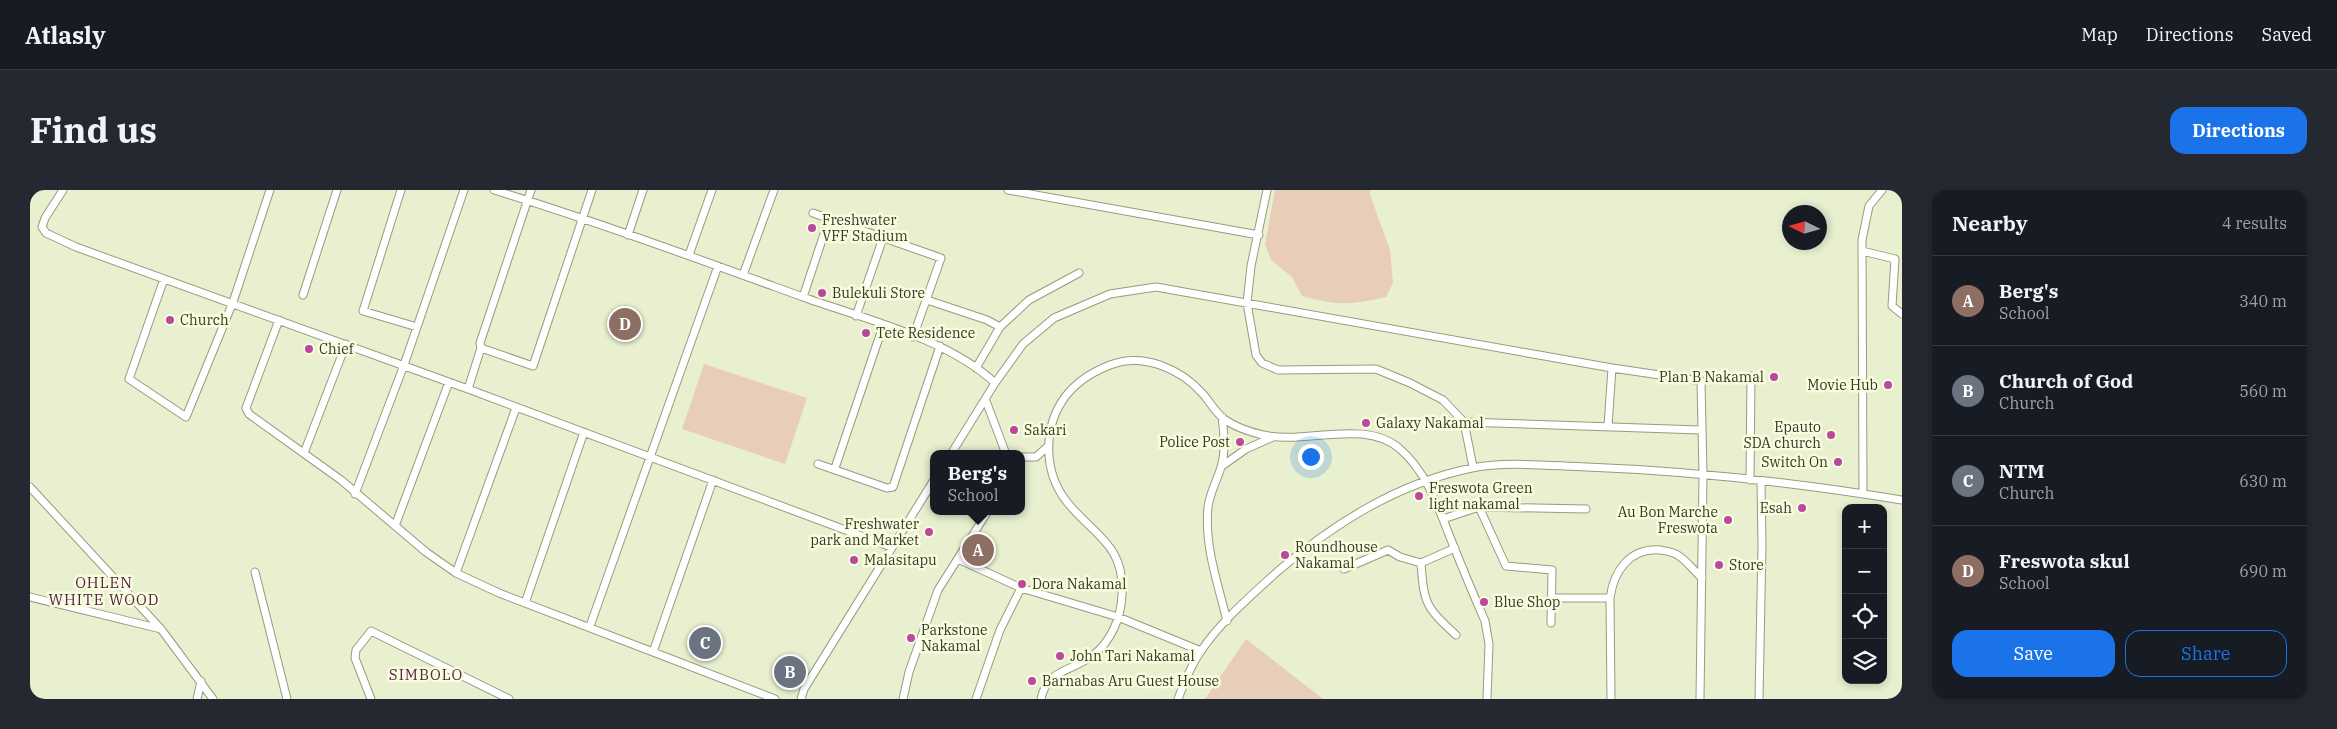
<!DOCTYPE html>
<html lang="en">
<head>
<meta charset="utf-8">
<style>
	:root { --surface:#171b24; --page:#242831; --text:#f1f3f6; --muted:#9ea1a6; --line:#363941; --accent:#1a73e8 }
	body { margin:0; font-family:"IBM Plex Serif",serif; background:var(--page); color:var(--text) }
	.controls { position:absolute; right:15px; bottom:15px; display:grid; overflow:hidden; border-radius:10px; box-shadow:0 2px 8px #0003 }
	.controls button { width:45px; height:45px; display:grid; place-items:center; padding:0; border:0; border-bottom:1px solid var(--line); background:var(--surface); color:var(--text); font:25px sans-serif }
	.compass { position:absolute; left:1752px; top:15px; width:45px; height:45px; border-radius:50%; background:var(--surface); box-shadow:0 2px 8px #0003; rotate:275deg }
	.you { position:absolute; left:1280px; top:266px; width:18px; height:18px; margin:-12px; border:4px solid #fff; border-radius:50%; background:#1a73e8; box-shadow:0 0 0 8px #1a73e833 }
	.badge { display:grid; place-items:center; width:32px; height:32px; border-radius:50%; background:var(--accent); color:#fff; font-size:16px; font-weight:700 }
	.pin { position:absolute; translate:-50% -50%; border:2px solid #fff; box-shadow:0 1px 5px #0006 }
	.popup { position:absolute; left:900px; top:260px; width:95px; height:65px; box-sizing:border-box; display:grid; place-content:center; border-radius:10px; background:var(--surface); filter:drop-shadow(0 1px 4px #0005); font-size:16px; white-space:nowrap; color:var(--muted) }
	.popup b { font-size:19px; color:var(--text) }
	.popup::after { content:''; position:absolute; left:50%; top:100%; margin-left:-10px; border:10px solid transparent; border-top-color:var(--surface) }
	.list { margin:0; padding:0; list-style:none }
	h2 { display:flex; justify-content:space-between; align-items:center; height:65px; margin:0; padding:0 20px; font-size:21px }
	h2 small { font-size:16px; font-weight:400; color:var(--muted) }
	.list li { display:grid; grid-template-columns:32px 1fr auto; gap:15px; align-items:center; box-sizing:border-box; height:90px; padding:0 20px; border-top:1px solid var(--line) }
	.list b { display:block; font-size:19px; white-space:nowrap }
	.list p { margin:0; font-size:16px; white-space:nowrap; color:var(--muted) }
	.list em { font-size:16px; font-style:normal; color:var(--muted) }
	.actions { display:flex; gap:10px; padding:15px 20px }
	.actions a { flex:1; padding:11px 0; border:1px solid var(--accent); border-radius:15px; text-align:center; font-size:18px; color:var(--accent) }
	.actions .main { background:var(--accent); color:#fff }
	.icon { flex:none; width:28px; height:28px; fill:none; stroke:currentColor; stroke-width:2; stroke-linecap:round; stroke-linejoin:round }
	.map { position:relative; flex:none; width:1872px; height:509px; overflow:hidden; border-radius:15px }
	header { display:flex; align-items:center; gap:30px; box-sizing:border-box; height:70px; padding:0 25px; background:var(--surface); border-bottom:1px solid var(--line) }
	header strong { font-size:24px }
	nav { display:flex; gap:28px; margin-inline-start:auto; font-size:18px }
	.intro { display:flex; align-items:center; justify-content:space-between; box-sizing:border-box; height:120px; padding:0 30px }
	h1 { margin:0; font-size:35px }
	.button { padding:12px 22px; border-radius:15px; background:var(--accent); color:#fff; font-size:18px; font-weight:700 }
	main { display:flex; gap:30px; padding:0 30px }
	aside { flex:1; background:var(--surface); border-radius:15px; box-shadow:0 2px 8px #0003 }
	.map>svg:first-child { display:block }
	.green { fill:#e8ceb9 }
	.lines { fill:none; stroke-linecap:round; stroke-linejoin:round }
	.street-casing { stroke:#969c7e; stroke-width:9 }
	.street { stroke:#fff; stroke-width:7 }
	.poi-dot { fill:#bc479e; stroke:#f7fddd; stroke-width:2 }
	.labels { text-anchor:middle; stroke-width:5; stroke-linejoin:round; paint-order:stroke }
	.poi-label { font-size:14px; fill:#35382b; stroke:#f7fddd; text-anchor:start }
	.neighbourhood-label { font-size:15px; letter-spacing:1px; fill:#59204a; stroke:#f7fddd }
</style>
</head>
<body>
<header>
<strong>Atlasly</strong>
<nav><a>Map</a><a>Directions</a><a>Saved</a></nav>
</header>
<div class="intro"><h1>Find us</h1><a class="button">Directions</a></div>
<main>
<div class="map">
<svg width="1872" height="509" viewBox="0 0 1872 509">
	<rect width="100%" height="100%" fill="#e9f0d0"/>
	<!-- green -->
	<path class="green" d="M1245,0H1341L1340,5L1360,60L1363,93L1356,107C1321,115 1308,116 1272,106L1262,87L1241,70L1235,54Z
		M674,174L777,208L755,274L652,239Z
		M1216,449L1293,509H1175Z"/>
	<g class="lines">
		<!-- street casing -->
		<g class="street-casing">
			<path id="street" d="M33,0L15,28L12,37L16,43L46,57L438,199L861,357
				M371,0L333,121L387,137
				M464,0C568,32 671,70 773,107C834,129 917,148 965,193
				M978,0L1229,45
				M1237,0L1221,76L1217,113L1226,165L1232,173L1248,180L1346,179L1380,193L1413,210L1434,232L1443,277
				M783,23L911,68L883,147
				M598,45L613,0
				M1832,61L1865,69L1862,116L1872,124
				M659,65L682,0
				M713,85L744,0
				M134,89L99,189L156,227L203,112L240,0
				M273,105L307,0
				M773,107L799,29
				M897,110L957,130L970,137L946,178
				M826,126L853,48
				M249,130L216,218L219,224L311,290L396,362L426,383L469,403L623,462L683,290
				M970,137L999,110L1049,83
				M451,158L503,176L562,0
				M438,199L451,158L450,153L501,0
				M956,211L976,264
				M1192,227C1194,242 1196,262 1191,277C1187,291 1180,302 1178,317C1174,355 1188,394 1197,431
				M1434,232L1670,240
				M1578,236L1582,178
				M274,263L316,154
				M921,264L965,193L993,154L1024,128L1080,104L1126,97L1582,178L1671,191L1673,284L1670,509
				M992,267H1006L1017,257
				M788,274L857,298L863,297L910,156
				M1192,276L1216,259L1243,247
				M805,278L853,136
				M1720,290L1721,186
				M0,297L131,439L183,509
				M1833,303L1832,50L1839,16L1852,0
				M325,304L374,175L434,0
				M1449,317L1476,376L1522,380L1521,433
				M1413,329L1449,317L1556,319
				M365,336L419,192
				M928,369L991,398L970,440L946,509
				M1391,373C1394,415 1396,417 1426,445
				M1314,379L1358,360L1370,367L1391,373L1425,358
				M225,382L257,509
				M426,383L486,218
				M991,398L1088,427L1171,461
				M0,407L131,439
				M1522,408H1580
				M495,413L554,242
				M560,436L688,76
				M623,462L745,509
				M167,509L171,491
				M341,509L325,468L326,460L341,441L479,509
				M771,509L774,499L904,290
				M873,509L879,482L908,400L958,321
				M1011,509C1017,479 1041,482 1062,466C1081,452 1091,428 1092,405C1095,354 1063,345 1037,312C1013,282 1013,237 1035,207C1047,191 1062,182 1080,175C1113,162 1151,179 1173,204C1180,212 1185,222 1194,229C1205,237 1220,242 1233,245C1274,255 1335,228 1370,259C1399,284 1410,323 1424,357C1434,382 1444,406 1455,431L1459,454L1457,509
				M1148,509C1154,493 1161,475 1171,461C1191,431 1222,405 1248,381C1305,333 1368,293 1442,278C1476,271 1522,276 1557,277C1662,281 1768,293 1872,310
				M1581,509L1580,408C1584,380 1600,358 1630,360C1636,361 1645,362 1649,366C1657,371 1664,381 1672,388
				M1729,509L1732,355L1731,292"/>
		</g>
		<!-- street -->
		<use href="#street" class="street"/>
	</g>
	<!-- markers -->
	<g class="poi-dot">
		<circle cx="782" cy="38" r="5"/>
		<circle cx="792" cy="103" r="5"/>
		<circle cx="140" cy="130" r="5"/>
		<circle cx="836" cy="143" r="5"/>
		<circle cx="279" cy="159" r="5"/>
		<circle cx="1744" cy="187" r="5"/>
		<circle cx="1858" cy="195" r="5"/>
		<circle cx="1336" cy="233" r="5"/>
		<circle cx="984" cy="240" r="5"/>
		<circle cx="1801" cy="245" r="5"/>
		<circle cx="1210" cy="252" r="5"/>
		<circle cx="1808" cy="272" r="5"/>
		<circle cx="1389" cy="306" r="5"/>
		<circle cx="1772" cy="318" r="5"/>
		<circle cx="1698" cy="330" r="5"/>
		<circle cx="899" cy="342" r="5"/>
		<circle cx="1255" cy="365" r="5"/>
		<circle cx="824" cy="370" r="5"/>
		<circle cx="1689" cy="375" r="5"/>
		<circle cx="992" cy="394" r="5"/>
		<circle cx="1454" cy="412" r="5"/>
		<circle cx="881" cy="448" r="5"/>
		<circle cx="1030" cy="466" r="5"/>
		<circle cx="1002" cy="491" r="5"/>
	</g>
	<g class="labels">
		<!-- poi labels -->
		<g class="poi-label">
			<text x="792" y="35">Freshwater<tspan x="792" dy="16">VFF Stadium</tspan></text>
			<text x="802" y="108">Bulekuli Store</text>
			<text x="150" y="135">Church</text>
			<text x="846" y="148">Tete Residence</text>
			<text x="289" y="164">Chief</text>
			<text x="1734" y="192" text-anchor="end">Plan B Nakamal</text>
			<text x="1848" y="200" text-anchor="end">Movie Hub</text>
			<text x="1346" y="238">Galaxy Nakamal</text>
			<text x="1791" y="242" text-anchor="end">Epauto<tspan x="1791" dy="16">SDA church</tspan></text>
			<text x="994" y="245">Sakari</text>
			<text x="1200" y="257" text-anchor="end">Police Post</text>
			<text x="1798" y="277" text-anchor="end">Switch On</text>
			<text x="1399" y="303">Freswota Green<tspan x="1399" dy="16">light nakamal</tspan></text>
			<text x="1762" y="323" text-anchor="end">Esah</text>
			<text x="1688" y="327" text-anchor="end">Au Bon Marche<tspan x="1688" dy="16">Freswota</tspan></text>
			<text x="889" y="339" text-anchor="end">Freshwater<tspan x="889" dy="16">park and Market</tspan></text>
			<text x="1265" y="362">Roundhouse<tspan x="1265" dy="16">Nakamal</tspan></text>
			<text x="834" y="375">Malasitapu</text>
			<text x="1699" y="380">Store</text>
			<text x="1002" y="399">Dora Nakamal</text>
			<text x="1464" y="417">Blue Shop</text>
			<text x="891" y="445">Parkstone<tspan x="891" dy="16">Nakamal</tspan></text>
			<text x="1040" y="471">John Tari Nakamal</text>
			<text x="1012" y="496">Barnabas Aru Guest House</text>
		</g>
		<!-- neighbourhood labels -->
		<g class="neighbourhood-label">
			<text x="74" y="398">OHLEN<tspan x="74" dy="17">WHITE WOOD</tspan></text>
			<text x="396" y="490">SIMBOLO</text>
		</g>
	</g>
</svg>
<div class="controls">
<button>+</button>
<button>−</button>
<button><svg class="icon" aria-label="locate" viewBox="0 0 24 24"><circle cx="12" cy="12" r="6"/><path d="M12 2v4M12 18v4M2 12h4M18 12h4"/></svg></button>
<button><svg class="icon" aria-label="layers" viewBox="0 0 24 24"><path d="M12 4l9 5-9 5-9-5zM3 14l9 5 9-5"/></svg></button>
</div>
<svg class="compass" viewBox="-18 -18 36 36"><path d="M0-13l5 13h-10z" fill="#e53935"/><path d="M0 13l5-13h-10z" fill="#9ea1a6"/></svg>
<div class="you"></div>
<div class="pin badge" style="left:948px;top:360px;background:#8d6e63">A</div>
<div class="popup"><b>Berg's</b>School</div>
<div class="pin badge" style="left:760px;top:482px;background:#6b7280">B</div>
<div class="pin badge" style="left:675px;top:453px;background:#6b7280">C</div>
<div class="pin badge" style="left:595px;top:134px;background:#8d6e63">D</div>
</div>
<aside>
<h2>Nearby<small>4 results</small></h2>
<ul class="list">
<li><span class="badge" style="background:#8d6e63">A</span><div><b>Berg's</b><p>School</p></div><em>340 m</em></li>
<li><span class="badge" style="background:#6b7280">B</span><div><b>Church of God</b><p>Church</p></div><em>560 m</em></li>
<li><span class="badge" style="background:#6b7280">C</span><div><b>NTM</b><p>Church</p></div><em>630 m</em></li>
<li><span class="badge" style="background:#8d6e63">D</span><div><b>Freswota skul</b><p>School</p></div><em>690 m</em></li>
</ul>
<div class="actions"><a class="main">Save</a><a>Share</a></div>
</aside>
</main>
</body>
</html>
